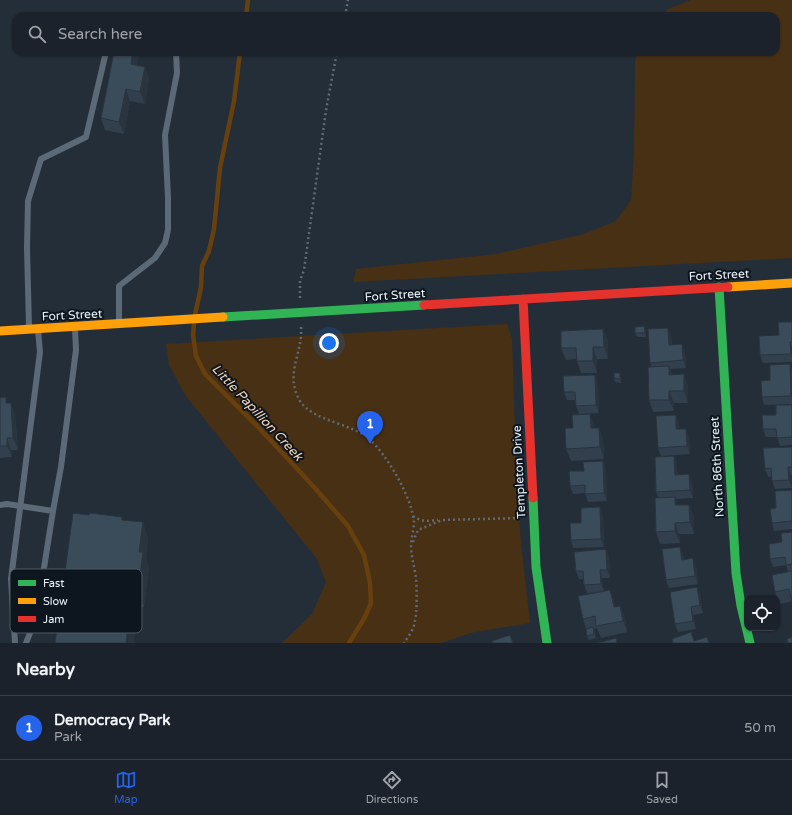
<!DOCTYPE html>
<html lang="en">
<head>
<meta charset="utf-8">
<style>
	:root { --surface:#1b222b; --page:#242a33; --text:#f1f3f6; --muted:#a0a4a9; --line:#393f47; --accent:#2563eb }
	body { margin:0; font-family:"Varela Round",sans-serif; background:var(--page); color:var(--text) }
	.controls { position:absolute; right:12px; bottom:12px; display:grid; overflow:hidden; border-radius:8px; box-shadow:0 1px 3px #0004 }
	.controls button { width:36px; height:36px; display:grid; place-items:center; padding:0; border:0; border-bottom:1px solid var(--line); background:var(--surface); color:var(--text); font:20px sans-serif }
	.you { position:absolute; left:329px; top:343px; width:14px; height:14px; margin:-10px; border:3px solid #fff; border-radius:50%; background:#1a73e8; box-shadow:0 0 0 6px #1a73e833 }
	.badge { display:grid; place-items:center; width:26px; height:26px; border-radius:50%; background:var(--accent); color:#fff; font-size:13px; font-weight:700 }
	.pin { position:absolute; translate:-50% -33px; filter:drop-shadow(0 1px 2px #0008) }
	.pin::after { content:''; position:absolute; top:21px; width:14px; height:12px; background:inherit; clip-path:polygon(0 0,100% 0,50% 100%) }
	.list { margin:0; padding:0; list-style:none }
	h2 { display:flex; justify-content:space-between; align-items:center; height:52px; margin:0; padding:0 16px; font-size:17px }
	h2 small { font-size:13px; font-weight:400; color:var(--muted) }
	.list li { display:grid; grid-template-columns:26px 1fr auto; gap:12px; align-items:center; box-sizing:border-box; height:64px; padding:0 16px; border-top:1px solid var(--line) }
	.list b { display:block; font-size:15px; white-space:nowrap }
	.list p { margin:0; font-size:13px; white-space:nowrap; color:var(--muted) }
	.list em { font-size:13px; font-style:normal; color:var(--muted) }
	.icon { flex:none; width:22px; height:22px; fill:none; stroke:currentColor; stroke-width:2; stroke-linecap:round; stroke-linejoin:round }
	.map { position:relative; flex:none; width:792px; height:643px; overflow:hidden }
	.search { position:absolute; background:var(--surface); box-shadow:0 1px 3px #0004; left:12px; right:12px; top:12px; height:44px; display:flex; align-items:center; gap:10px; box-sizing:border-box; padding:0 14px; border-radius:12px; color:var(--muted); font-size:15px }
	.sheet { height:116px; background:var(--surface) }
	nav { display:flex; justify-content:space-around; align-items:center; box-sizing:border-box; height:56px; border-top:1px solid var(--line); background:var(--surface); font-size:11px; color:var(--muted) }
	nav a { display:grid; justify-items:center; gap:2px }
	nav .on { color:var(--accent) }
	.map>svg:first-child { display:block }
	.green { fill:#483015 }
	.lines { fill:none; stroke-linecap:round; stroke-linejoin:round }
	.stream { stroke:#68400e; stroke-width:4.5 }
	.path { stroke:#606a74; stroke-width:2.5; stroke-dasharray:2 3; stroke-linecap:butt }
	.lane { stroke:#5c6976; stroke-width:6 }
	.fast { stroke:#30b455; stroke-width:9 }
	.slow { stroke:#ff9f0a; stroke-width:9 }
	.jam { stroke:#e5322d; stroke-width:9 }
	.wall { fill:#32404d }
	.shaded-wall { fill:#29343f }
	.building { fill:#3a4b5a; stroke:#29343f }
	.labels { text-anchor:middle; stroke-width:4; stroke-linejoin:round; paint-order:stroke }
	.street-label { font-size:12px; fill:#edf4fc; stroke:#0d161f }
	.water-label { font-size:13px; font-style:italic; fill:#f8d6b6; stroke:#0d161f }
	.key { fill:#0d161f; stroke:#505961; stroke-width:1 }
	.key-label { font-size:11px; fill:#edf4fc }
</style>
</head>
<body>
<div class="map">
<svg width="792" height="643" viewBox="0 0 792 643">
	<rect width="100%" height="100%" fill="#242e39"/>
	<!-- green -->
	<path class="green" d="M691,0H792V258L353,282L356,269L496,254L584,234L616,221L631,200L634,152L635,61L638,52H776V16H662L668,9Z
		M507,324L512,339L517,493L521,543L530,623L470,633L441,643H282L312,614L326,582L317,559L185,395L169,365L166,344Z"/>
	<g class="lines">
		<!-- stream -->
		<path class="stream" d="M246,16L248,0
			M195,315L201,287L202,266L209,251L214,229L220,168L234,101L240,52
			M194,323L193,335L196,356L205,374L260,429L314,487L348,526L364,555L370,583L371,603L365,617L349,643"/>
		<!-- path -->
		<path class="path" d="M345,16L348,0
			M300,298V281L304,270L326,110L337,52
			M301,327C303,354 284,374 300,401C313,421 350,423 368,438C387,454 412,498 414,522C414,530 411,538 411,546C411,557 415,568 416,579C417,588 417,613 415,621C414,629 408,637 404,643
			M413,516C421,522 429,521 438,520
			M413,542L418,530L442,520L520,518"/>
		<!-- lane -->
		<path class="lane" d="M119,322V286L155,258L165,243L168,230V198L165,135L177,73L176,52
			M29,327L27,248L28,201L41,159L86,137L106,52
			M0,505L7,504L53,511L61,467L76,350L75,328
			M15,643L11,579L40,352L38,330
			M26,643L36,618L53,511"/>
		<!-- fast -->
		<path class="fast" d="M719,287L736,573L741,606L750,643
			M223,317L424,305
			M533,498L536,567L547,643"/>
		<!-- slow -->
		<path class="slow" d="M728,287L792,283
			M0,331L223,317"/>
		<!-- jam -->
		<path class="jam" d="M523,299L533,498
			M424,305L728,287"/>
	</g>
	<!-- wall -->
	<path class="wall" d="M137,65L145,67L149,78L145,104L130,101L124,134L105,130L101,118Z
		M792,322V362L763,363L760,355Z
		M603,329L608,341V359H597V373H581L577,361L576,359L566,360L561,348Z
		M646,330V337H637L635,333Z
		M671,336L672,345L685,352L686,368L670,369L672,375L684,374L688,386V403H674V411L653,412L649,400L652,367L650,363Z
		M792,369V404L764,405L762,397L770,380Z
		M595,375L598,383L599,413L579,414L576,406V400H567L564,392Z
		M621,377V383L615,382L614,378Z
		M0,398L8,403H11L15,415L18,450H11L12,457L0,458Z
		M792,405V445L780,446L777,437H766L763,429L776,415Z
		M679,423V429L689,437L690,454L661,456L658,448Z
		M594,425V428H599L603,439L604,459L571,461L566,449L573,428Z
		M792,447V475H791L792,488L775,489L772,481V477H768L765,469Z
		M674,456L677,464V475L692,482L693,498L675,499L677,505H689L694,517V534H679L680,543L660,544L656,532L659,498L656,492Z
		M603,461L606,469L607,501L588,502L585,493L573,494L570,486Z
		M792,490V529L774,531L772,523L776,508Z
		M89,515L123,520L148,537L146,558L149,568L144,607H139Z
		M603,515L604,547L573,548L571,540Z
		M792,532V602V601L780,604L775,592L788,572L786,565L773,567L770,559L782,542Z
		M680,547L683,555L684,560L696,566L698,584L669,588L666,580Z
		M609,557L610,578H602L604,592L614,602L615,607L620,606L625,618L627,632L601,638L597,628L594,629L596,638L589,640L587,636L586,629L583,619L599,592L587,593L584,585L583,579H579L576,571Z
		M697,587L700,595L703,613L693,615L696,629L678,632L675,624Z"/>
	<!-- shaded-wall -->
	<path class="shaded-wall" d="M133,52H140L135,76L131,64Z
		M145,67L149,78L145,104L140,92Z
		M126,89L130,101L124,134L119,122Z
		M644,326L646,330V337L645,333Z
		M668,328L671,336L672,353L669,345Z
		M603,329L608,341V359L604,347Z
		M790,342L792,346V357L791,354Z
		M682,344L685,352L686,368L683,360Z
		M593,347L597,359V373L593,361Z
		M790,364L792,369V399L791,396Z
		M669,366L673,378L669,375Z
		M620,373L621,377V383L620,379Z
		M684,374L688,386V403L684,391Z
		M595,375L598,383L599,413L596,405Z
		M669,391L674,403V411L669,400Z
		M11,403L15,415L18,450L13,438Z
		M590,414L594,425L595,440L591,428Z
		M676,415L679,423V437L676,429Z
		M599,428L603,439L604,459L600,447Z
		M686,429L689,437L690,454L687,446Z
		M7,438L11,450L12,457L7,446Z
		M674,456L677,464L678,483L675,475Z
		M603,461L606,469L607,501L604,493Z
		M788,467L791,475L792,488L789,480Z
		M689,474L692,482L693,498L690,490Z
		M675,497L679,509L675,505Z
		M689,505L694,517V534L690,522Z
		M600,507L603,515L604,547L601,539Z
		M143,522L148,537L146,558L149,568L144,607L138,592L139,552Z
		M675,523L679,534L680,543L675,531Z
		M680,547L683,555L685,568L682,560Z
		M606,549L609,557L610,578L607,570Z
		M693,558L696,566L698,584L695,576Z
		M600,570L602,578L604,592L601,584Z
		M697,587L700,595L703,613L700,605Z
		M610,590L614,602L618,619L614,607Z
		M133,591L139,607L134,643H126Z
		M620,606L625,618L627,632L623,621Z
		M691,607L693,615L696,629L693,621Z"/>
	<!-- building -->
	<path class="building" d="M114,52H133L131,64L145,67L140,92L126,89L119,122L101,118Z
		M778,322H792V342H790L791,354L760,355L759,336L779,335Z
		M644,326L645,333H635V327Z
		M668,328L669,345L682,344L683,360L650,363L648,329Z
		M603,329L604,347H593V361H577L576,348H561V331Z
		M790,364L791,396L762,397L761,381L770,380V365Z
		M669,366V375L684,374V391H669V400H649L648,367Z
		M614,373H620V379L614,378Z
		M595,375L596,405L576,406L575,392H564L563,376Z
		M6,397V403H11L13,438H7V446H0V398Z
		M776,405H792V437L777,438L776,429H763L762,415H776Z
		M590,414L591,428H599L600,447L566,449L565,428H573L572,415Z
		M676,415V429H686L687,446L658,448L656,416Z
		M792,447V467H788L789,480L772,481L771,468L765,469L763,448Z
		M674,456L675,475L689,474L690,490L656,492L655,457Z
		M603,461L604,493L585,494V485L570,486L569,471H584L583,462Z
		M792,490V521L772,523L770,509L776,508L775,491Z
		M675,497V505H689L690,522L675,523V531L656,532L655,498Z
		M600,507L601,539L571,540L570,523H581V508Z
		M73,513L89,515L90,513L122,517V520L143,522L139,552H143L138,592L133,591L126,643H55Z
		M792,532V564L786,565L785,557L770,559L769,544L782,542L781,533Z
		M680,547L682,560L693,558L695,576L666,580L662,549Z
		M606,549L607,570H600L601,584L584,585L583,571H576L574,552Z
		M792,571V602L789,589L775,592L772,575Z
		M697,587L700,605L691,607L693,621L675,624L670,592Z
		M610,590L614,607L620,606L623,621L596,626L595,616L583,619L578,596Z
		M593,627L594,634L587,636L586,629Z
		M691,632L694,641L707,637L709,643H673L672,639Z
		M510,635L513,643H493L492,641Z
		M792,637V643H788L787,639Z
		M616,638L617,643H597Z"/>
	<g class="labels">
		<!-- street labels -->
		<g class="street-label">
			<text transform="translate(719 275) rotate(-3)" y="4">Fort Street</text>
			<text transform="translate(395 295) rotate(-4)" y="4">Fort Street</text>
			<text transform="translate(72 315) rotate(-3)" y="4">Fort Street</text>
			<text transform="translate(717 467) rotate(-93)" y="4">North 86th Street</text>
			<text transform="translate(519 472) rotate(-93)" y="4">Templeton Drive</text>
		</g>
		<!-- water labels -->
		<g class="water-label">
			<text transform="translate(258 412) rotate(47)" y="5">Little Papillion Creek</text>
		</g>
	</g>
	<!-- legend -->
	<rect x="10" y="569" width="132" height="64" rx="6" class="key"/>
	<rect x="18" y="580" width="18" height="6" fill="#30b455"/>
	<rect x="18" y="598" width="18" height="6" fill="#ff9f0a"/>
	<rect x="18" y="616" width="18" height="6" fill="#e5322d"/>
	<g class="key-label">
		<text x="43" y="587">Fast</text>
		<text x="43" y="605">Slow</text>
		<text x="43" y="623">Jam</text>
	</g>
</svg>
<div class="controls">
<button><svg class="icon" aria-label="locate" viewBox="0 0 24 24"><circle cx="12" cy="12" r="6"/><path d="M12 2v4M12 18v4M2 12h4M18 12h4"/></svg></button>
</div>
<div class="you"></div>
<div class="pin badge" style="left:370px;top:444px">1</div>
<div class="search"><svg class="icon" aria-label="search" viewBox="0 0 24 24"><circle cx="10" cy="10" r="6"/><path d="M15 15l6 6"/></svg>Search here</div>
</div>
<section class="sheet">
<h2>Nearby<small></small></h2>
<ul class="list">
<li><span class="badge">1</span><div><b>Democracy Park</b><p>Park</p></div><em>50 m</em></li>
</ul>
</section>
<nav>
<a class="on"><svg class="icon" aria-label="map" viewBox="0 0 24 24"><path d="M3 6l6-2 6 2 6-2v14l-6 2-6-2-6 2zM9 4v14M15 6v14"/></svg>Map</a>
<a><svg class="icon" aria-label="directions" viewBox="0 0 24 24"><path d="M12 3l9 9-9 9-9-9zM9 14v-3h6M13 9l2 2-2 2"/></svg>Directions</a>
<a><svg class="icon" aria-label="saved" viewBox="0 0 24 24"><path d="M7 4h10v16l-5-4-5 4z"/></svg>Saved</a>
</nav>
</body>
</html>
